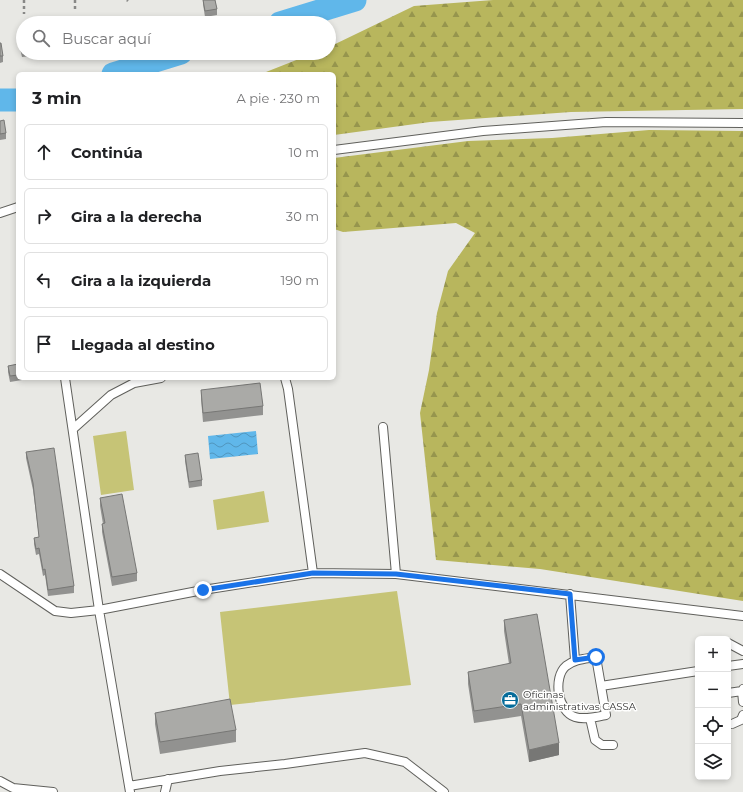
<!DOCTYPE html>
<html lang="es">
<head>
<meta charset="utf-8">
<style>
	:root { --surface:#fff; --page:#f2f2f2; --text:#202124; --muted:#757577; --line:#e0e0e0 }
	body { margin:0; font-family:Montserrat,sans-serif; background:var(--page); color:var(--text) }
	.controls { position:absolute; right:12px; bottom:12px; display:grid; overflow:hidden; border-radius:6px; box-shadow:0 2px 6px #0003 }
	.controls button { width:36px; height:36px; display:grid; place-items:center; padding:0; border:0; border-bottom:1px solid var(--line); background:var(--surface); color:var(--text); font:20px sans-serif }
	.stop { position:absolute; width:12px; height:12px; margin:-9px; border:3px solid #1a73e8; border-radius:50%; background:#fff }
	.stop.end { background:#1a73e8; border-color:#fff; box-shadow:0 1px 4px #0008 }
	.list { margin:0; padding:0; list-style:none }
	h2 { display:flex; justify-content:space-between; align-items:center; height:52px; margin:0; padding:0 16px; font-size:17px }
	h2 small { font-size:13px; font-weight:400; color:var(--muted) }
	.list li { display:grid; grid-template-columns:26px 1fr auto; gap:12px; align-items:center; box-sizing:border-box; height:56px; margin:0 8px 8px; padding:0 8px; border:1px solid var(--line); border-radius:6px }
	.list b { display:block; font-size:15px; white-space:nowrap }
	.list em { font-size:13px; font-style:normal; color:var(--muted) }
	.icon { flex:none; width:22px; height:22px; fill:none; stroke:currentColor; stroke-width:2; stroke-linecap:round; stroke-linejoin:round }
	.map { position:relative; flex:none; width:743px; height:792px; overflow:hidden }
	.search { position:absolute; background:var(--surface); box-shadow:0 2px 6px #0003; left:16px; top:16px; width:320px; height:44px; display:flex; align-items:center; gap:10px; box-sizing:border-box; padding:0 14px; border-radius:22px; color:var(--muted); font-size:15px }
	.panel { position:absolute; background:var(--surface); box-shadow:0 2px 6px #0003; left:16px; top:72px; width:320px; height:308px; border-radius:6px }
	.map>svg:first-child { display:block }
	.forest { fill:url(#forest-firs) }
	.pitch { fill:#c6c476 }
	.water { fill:url(#water-waves) }
	.lines { fill:none; stroke-linecap:round; stroke-linejoin:round }
	.river { stroke:#60b7ea; stroke-width:23 }
	.service-casing { stroke:#60605c; stroke-width:10 }
	.path { stroke:#888886; stroke-width:2.5; stroke-dasharray:3 3; stroke-linecap:butt }
	.service { stroke:#fff; stroke-width:8 }
	.wall { fill:#929290 }
	.shaded-wall { fill:#777775 }
	.building { fill:#aaaaa7; stroke:#777775 }
	.route { stroke:#1a73e8; stroke-width:5 }
	.labels { text-anchor:middle; stroke-width:3; stroke-linejoin:round; paint-order:stroke }
	.poi-label { font-size:10px; fill:#333332; stroke:#fffffe; text-anchor:start }
</style>
</head>
<body>
<div class="map">
<svg width="743" height="792" viewBox="0 0 743 792">
	<defs>
		<pattern id="forest-firs" width="22" height="20" patternUnits="userSpaceOnUse"><rect width="22" height="20" fill="#b8b65d"/><path d="M5 1l3.5 6h-7zM16 11l3.5 6h-7z" fill="#96954d"/></pattern>
		<pattern id="water-waves" width="16" height="10" patternUnits="userSpaceOnUse"><rect width="16" height="10" fill="#60b7ea"/><path d="M0 5q4-4 8 0t8 0" fill="none" stroke="#5095be"/></pattern>
	</defs>
	<rect width="100%" height="100%" fill="#e8e8e4"/>
	<!-- forest -->
	<path class="forest" d="M493,0H743V109L571,112L430,122L334,135V74H266V72L314,53H329V47L414,6Z
		M649,130L743,131V601L540,569L436,560L420,413L429,370L437,313L448,271L475,233L456,223L343,232L334,229V158L468,141L552,138Z"/>
	<!-- pitch -->
	<path class="pitch" d="M126,431L134,490L101,495L93,436Z
		M264,491L269,522L217,530L213,500Z
		M397,591L411,685L230,705L220,612Z"/>
	<!-- water -->
	<path class="water" d="M256,431L258,454L210,459L208,436Z"/>
	<g class="lines">
		<!-- river -->
		<path class="river" d="M280,23L355,0
			M113,74L181,53
			M0,100H18"/>
		<!-- service casing -->
		<g class="service-casing">
			<path id="service" d="M334,150L483,131L606,122L743,123
				M0,213L18,207
				M65,378L99,610L130,792
				M285,378L288,389L313,573
				M383,427L396,574
				M73,429L111,395L134,383L161,378
				M0,574L55,611L71,613L99,610L203,590L313,573L396,574L743,616
				M570,594L575,660
				M728,643L743,651
				M596,657L606,715C596,717 584,720 575,717C557,711 553,677 566,666C575,659 585,659 596,657Z
				M728,666L743,664
				M601,686L698,671
				M742,691L743,702
				M728,693L742,691L743,689
				M590,718L595,740L602,745H613
				M732,724L741,720L743,715
				M0,781L13,788L53,792
				M129,786L220,771L285,764L365,753L405,762L444,792
				M165,792L168,779"/>
		</g>
		<!-- path -->
		<path class="path" d="M24,0V14
			M75,0V12
			M127,0L128,1"/>
		<!-- service -->
		<use href="#service" class="service"/>
	</g>
	<!-- wall -->
	<path class="wall" d="M203,0H215L217,9V15L205,17L203,4Z
		M19,38H23V53H50V54L22,57L19,44Z
		M0,43L3,56V62L0,63Z
		M252,53H265V58L253,60Z
		M0,121L6,133V139L0,140Z
		M18,364V378H34L10,382L8,372V366Z
		M201,390L263,406V415L203,422L201,399Z
		M26,452L74,586V593L48,596L45,575L43,576L39,554L36,555L34,544V538L39,537L33,490L26,458Z
		M185,455L202,480V486L189,488L185,461Z
		M100,498L137,573V581L112,586L102,532V524H103L100,506Z
		M504,620L559,755L529,762L521,716L474,723L468,684V672L509,664L504,631Z
		M155,713L236,730V742L160,754L155,724Z"/>
	<!-- shaded-wall -->
	<path class="shaded-wall" d="M559,743V755L529,762V750Z"/>
	<!-- building -->
	<path class="building" d="M203,0H215L217,9L205,11Z
		M19,38H23V51H22Z
		M0,43H1L3,56H0Z
		M4,120L6,133L0,134V121Z
		M18,364V375L10,376L8,366Z
		M260,383L263,406L203,413L201,390Z
		M54,448L74,586L48,590L45,569L43,570L39,548L36,549L34,538L39,537L33,483L26,452Z
		M198,453L202,480L189,482L185,455Z
		M122,494L137,573L112,577L102,524L105,523L100,498Z
		M537,614L559,743L529,750L521,704L474,711L468,672L511,663L504,620Z
		M230,699L236,730L160,742L155,713Z"/>
	<g class="lines">
		<!-- route -->
		<path class="route" d="M203,590L313,573L396,574L570,594L575,660L596,657"/>
	</g>
	<!-- icons -->
	<defs>
		<g id="office-disc" transform="scale(0.9)"><circle r="9.5" fill="#066c9a" stroke="#fffffe"/><path d="M-6-3h4V-5.5h4V-3h4V5H-6ZM-1-4.5V-3h2v-1.5ZM-6 0V1H6V0Z" fill="#fff"/></g>
	</defs>
	<g fill-rule="evenodd">
		<use href="#office-disc" x="510" y="700"/>
	</g>
	<g class="labels">
		<!-- poi labels -->
		<g class="poi-label">
			<text x="523" y="698">Oficinas<tspan x="523" dy="12">administrativas CASSA</tspan></text>
		</g>
	</g>
</svg>
<div class="controls">
<button>+</button>
<button>−</button>
<button><svg class="icon" aria-label="locate" viewBox="0 0 24 24"><circle cx="12" cy="12" r="6"/><path d="M12 2v4M12 18v4M2 12h4M18 12h4"/></svg></button>
<button><svg class="icon" aria-label="layers" viewBox="0 0 24 24"><path d="M12 4l9 5-9 5-9-5zM3 14l9 5 9-5"/></svg></button>
</div>
<div class="stop" style="left:596px;top:657px"></div>
<div class="stop end" style="left:203px;top:590px"></div>
<div class="search"><svg class="icon" aria-label="search" viewBox="0 0 24 24"><circle cx="10" cy="10" r="6"/><path d="M15 15l6 6"/></svg>Buscar aquí</div>
<section class="panel">
<h2>3 min<small>A pie · 230 m</small></h2>
<ul class="list">
<li><svg class="icon" aria-label="ahead" viewBox="0 0 24 24"><path d="M12 20V5M6 11l6-6 6 6"/></svg><div><b>Continúa</b></div><em>10 m</em></li>
<li><svg class="icon" aria-label="right" viewBox="0 0 24 24"><path d="M7 20v-9h11M14 6l5 5-5 5"/></svg><div><b>Gira a la derecha</b></div><em>30 m</em></li>
<li><svg class="icon" aria-label="left" viewBox="0 0 24 24"><path d="M17 20v-9H6M10 6l-5 5 5 5"/></svg><div><b>Gira a la izquierda</b></div><em>190 m</em></li>
<li><svg class="icon" aria-label="arrive" viewBox="0 0 24 24"><path d="M6 21V4h12l-3 4 3 4H6"/></svg><div><b>Llegada al destino</b></div></li>
</ul>
</section>
</div>
</body>
</html>
